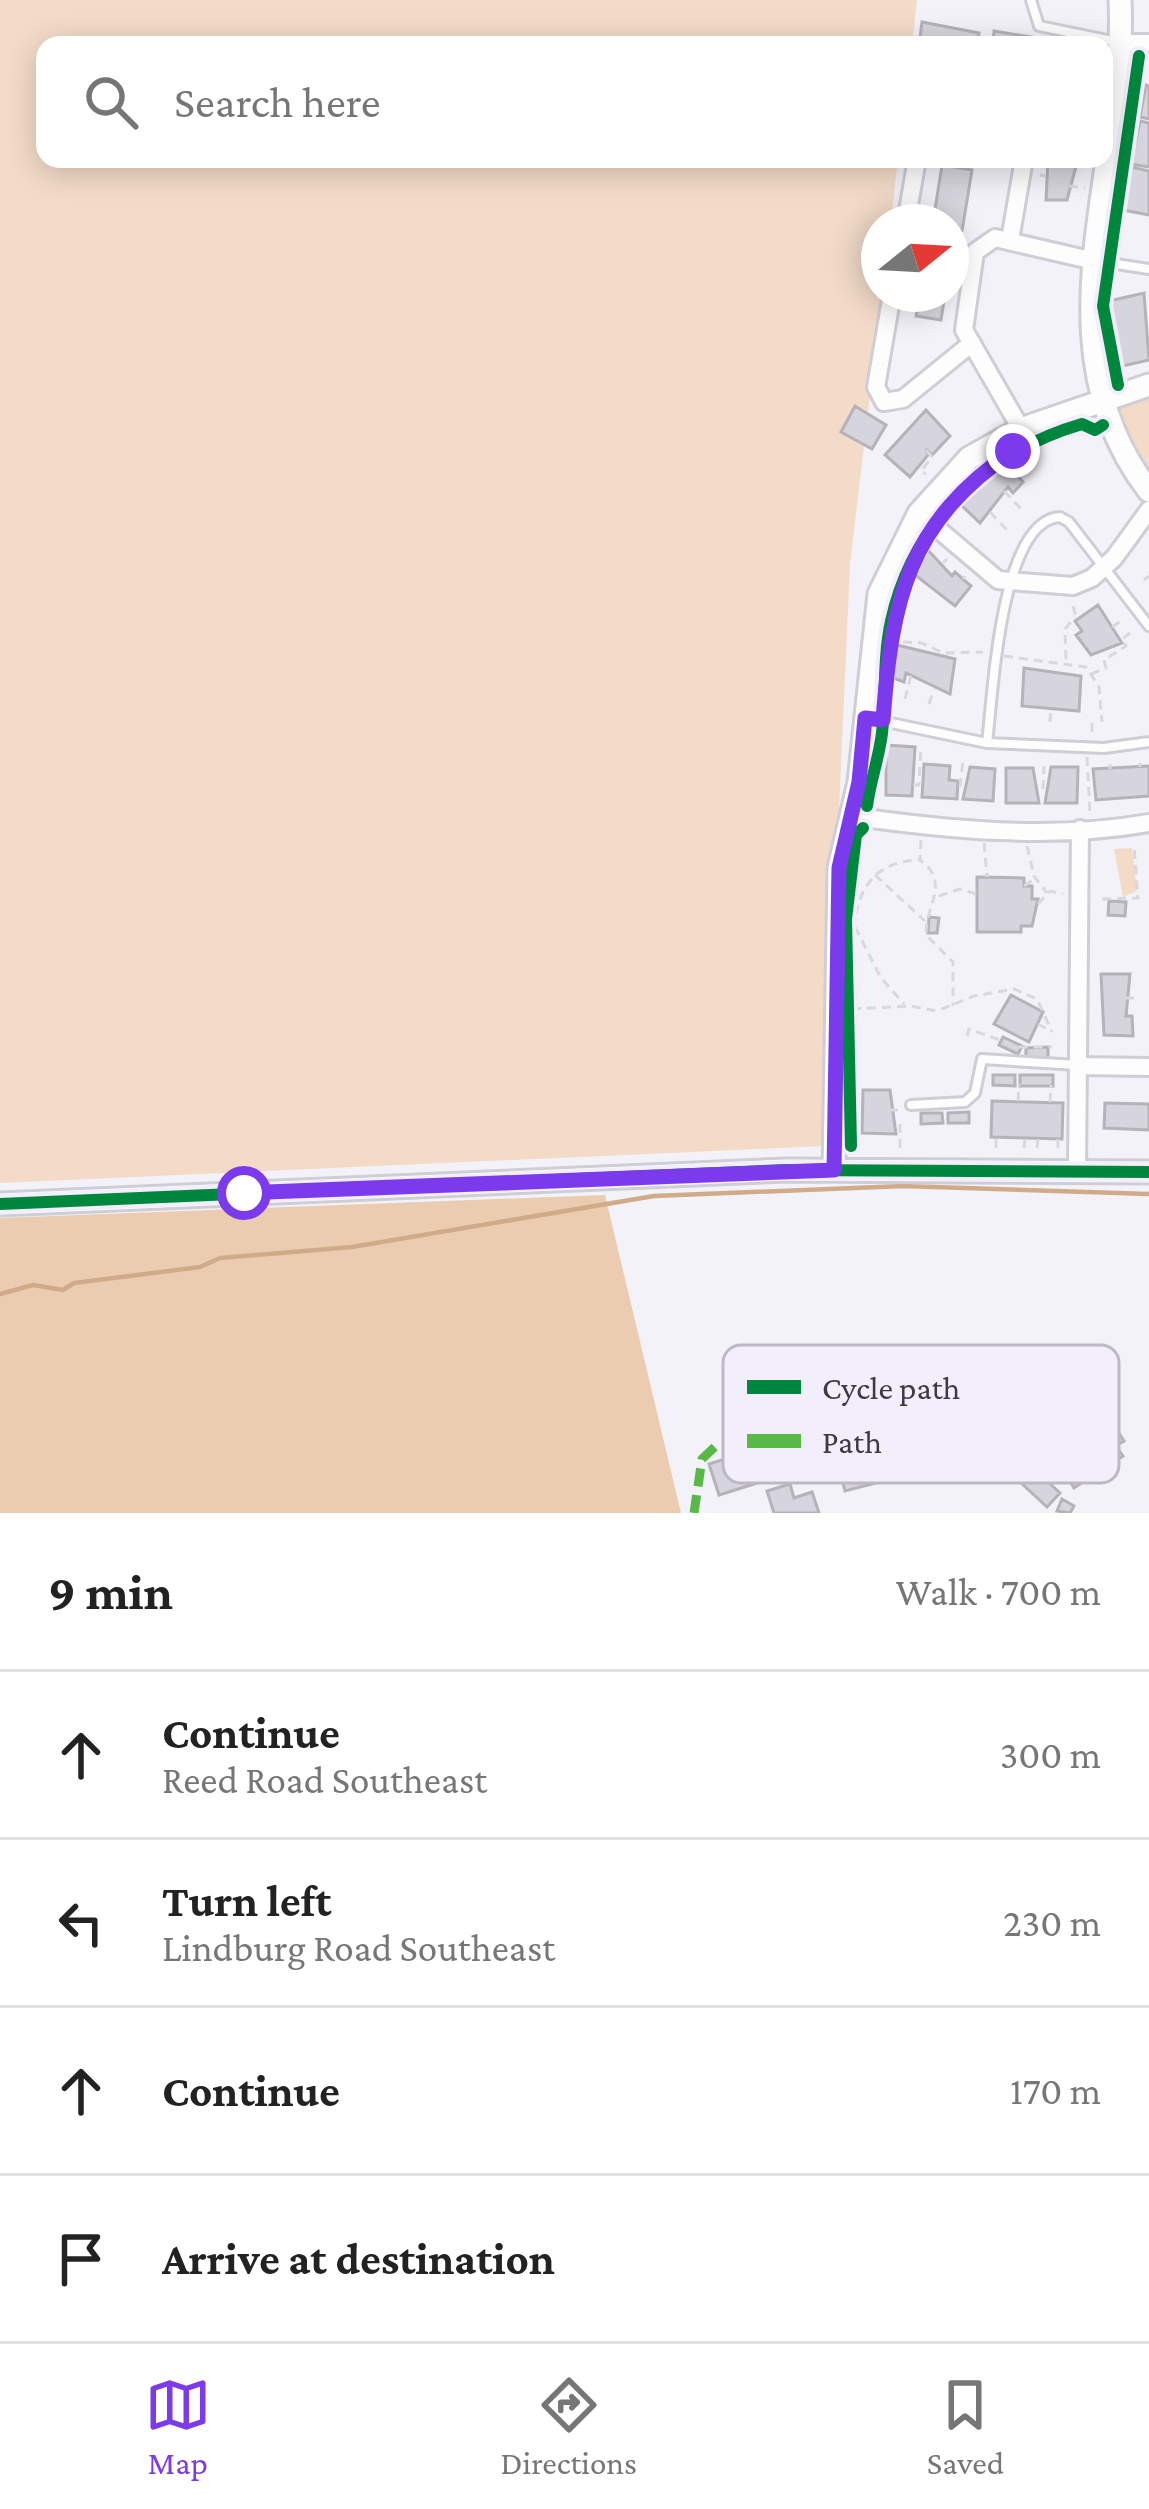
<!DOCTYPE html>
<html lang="en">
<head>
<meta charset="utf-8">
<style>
	:root { --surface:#fff; --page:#f2f2f2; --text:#222; --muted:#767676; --line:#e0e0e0; --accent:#7c3aed }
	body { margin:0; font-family:"Crimson Pro",serif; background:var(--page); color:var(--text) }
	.compass { position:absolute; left:861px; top:204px; width:108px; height:108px; border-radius:50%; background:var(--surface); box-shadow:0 6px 30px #0003; rotate:72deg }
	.stop { position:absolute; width:36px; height:36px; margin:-27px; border:9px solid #7c3aed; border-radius:50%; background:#fff }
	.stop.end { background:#7c3aed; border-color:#fff; box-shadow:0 3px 12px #0008 }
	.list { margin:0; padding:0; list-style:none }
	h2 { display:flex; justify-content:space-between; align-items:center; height:156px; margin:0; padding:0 48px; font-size:51px }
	h2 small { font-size:39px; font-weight:400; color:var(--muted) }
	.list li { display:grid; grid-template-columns:78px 1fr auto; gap:36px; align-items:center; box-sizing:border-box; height:168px; padding:0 48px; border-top:3px solid var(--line) }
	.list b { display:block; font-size:45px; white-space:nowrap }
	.list p { margin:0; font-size:39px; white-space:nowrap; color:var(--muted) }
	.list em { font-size:39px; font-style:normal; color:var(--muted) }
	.icon { flex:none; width:66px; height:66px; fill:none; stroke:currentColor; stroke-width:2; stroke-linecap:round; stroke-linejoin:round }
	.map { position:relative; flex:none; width:1149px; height:1513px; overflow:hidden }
	.search { position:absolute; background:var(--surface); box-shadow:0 6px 30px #0003; left:36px; right:36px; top:36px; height:132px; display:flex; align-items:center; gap:30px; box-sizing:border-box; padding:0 42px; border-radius:24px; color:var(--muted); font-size:45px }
	.sheet { height:828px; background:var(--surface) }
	nav { display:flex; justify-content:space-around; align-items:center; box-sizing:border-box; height:168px; border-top:3px solid var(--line); background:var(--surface); font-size:33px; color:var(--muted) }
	nav a { display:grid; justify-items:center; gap:6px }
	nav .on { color:var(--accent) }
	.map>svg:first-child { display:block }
	.green { fill:#f3dbc8 }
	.forest { fill:#ebccb1 }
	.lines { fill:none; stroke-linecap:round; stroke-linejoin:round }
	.stream { stroke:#d1ab88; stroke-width:4.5 }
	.building { fill:#d6d4dc; stroke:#b5b2ba; stroke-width:3 }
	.lane-casing { stroke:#cfcdd5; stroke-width:14 }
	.street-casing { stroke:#cfcdd5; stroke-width:22 }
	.secondary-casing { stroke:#cfcdd5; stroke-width:27 }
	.path { stroke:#d9d8da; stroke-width:3; stroke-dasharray:9 6; stroke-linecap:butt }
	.lane { stroke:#fdfdfe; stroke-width:8 }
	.street { stroke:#fdfdfe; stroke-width:16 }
	.secondary { stroke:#fdfdfe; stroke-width:21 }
	.quiet { stroke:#58b947; stroke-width:9; stroke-dasharray:18 9; stroke-linecap:butt }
	.cycleway-casing { stroke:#f2eefc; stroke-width:20 }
	.cycleway { stroke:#00873e; stroke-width:12 }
	.route { stroke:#7c3aed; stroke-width:15 }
	.key { fill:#f2eefc; stroke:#bcb8c5; stroke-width:3 }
	.key-label { font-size:33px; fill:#3d3946 }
</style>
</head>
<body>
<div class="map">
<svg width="1149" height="1513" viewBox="0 0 1149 1513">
	<rect width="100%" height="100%" fill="#f3f2f8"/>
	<!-- green -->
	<path class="green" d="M0,0H917L912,45H45V159H898L891,222H879L882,294L850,564L824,1146L0,1183Z
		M1149,385V491L1101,400Z
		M1132,848L1137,891L1123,897L1114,849Z"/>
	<!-- forest -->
	<path class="forest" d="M605,1195L681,1513H0V1218Z"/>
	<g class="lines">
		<!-- stream -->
		<path class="stream" d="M0,1294L33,1285L63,1290L74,1283L200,1267L220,1258L352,1247L654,1196L903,1186L1149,1194"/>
	</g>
	<!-- building -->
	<path class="building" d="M922,22L979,33L977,45H919Z
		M994,31L1055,41L1054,45H993Z
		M1146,85L1149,86V119L1140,117Z
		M1140,121L1149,123V167L1131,164Z
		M1048,159H1078L1067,200H1046Z
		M942,165L972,170L962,231L951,230V222H933Z
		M1131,167L1149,171V215L1123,210Z
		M1144,293L1149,360L1123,366L1109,301Z
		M920,294H945L941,320L916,316Z
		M855,406L886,425L872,449L841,432Z
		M926,410L950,436L932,455L926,449L928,455L910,477L885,455Z
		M1004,461L1023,482L1013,493L1008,487L980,523L959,503Z
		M926,548L952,576L955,572L971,586L955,606L910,571Z
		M1098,605L1122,643L1091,655L1076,635L1082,631L1075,621Z
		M897,645L955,659L950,694L906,673L904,682L890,677Z
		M1024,668L1081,676L1079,711L1022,706Z
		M886,745L915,747L912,796L886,795Z
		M924,764L950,766L949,780L958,781L957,799L922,797Z
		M1149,766V796L1096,800L1093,769Z
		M970,767L995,769L993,801L963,799Z
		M1051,767H1078L1077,803H1045Z
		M1006,768H1033L1039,803H1006Z
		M977,877L1024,878V886H1032V899H1038L1032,926H1021V932H977Z
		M1109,901L1126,902L1125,916L1108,915Z
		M929,917L939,918L937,933H928Z
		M1101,974H1130L1126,1016H1132L1133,1036L1104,1035Z
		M1011,995L1043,1012L1029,1042L994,1024Z
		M1003,1037L1022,1046L1018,1054L999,1045Z
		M1048,1047V1058H1026V1048Z
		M993,1075H1015V1086L993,1085Z
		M1020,1075H1053V1086H1020Z
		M863,1090H890L896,1134L862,1133Z
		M992,1101L1063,1103L1062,1139L991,1137Z
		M1105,1103L1149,1104V1130L1104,1128Z
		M969,1112V1123H948V1113Z
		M921,1113H942L943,1123L921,1124Z
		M1102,1425L1109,1435L1117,1430L1124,1441L1116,1446L1123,1456L1074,1488L1065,1473L1090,1457L1079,1440Z
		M943,1428L947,1447L982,1446L983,1438H995L993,1466L934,1468L845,1491L840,1471L903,1451L901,1435Z
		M779,1442L789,1473L719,1495L709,1464Z
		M1020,1456L1060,1493L1047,1507L1007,1470Z
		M790,1484L794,1498L812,1492L819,1513H774L767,1491Z
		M1062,1499L1074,1506L1070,1513L1057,1511Z"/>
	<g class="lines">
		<!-- lane casing -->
		<g class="lane-casing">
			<path id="lane" d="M1031,0L1039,26L1117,42
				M1097,261L1149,269
				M872,719L987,743L1104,748L1149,742
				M987,743C993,695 1000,520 1060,517L1069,522L1149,626
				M911,1105L965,1102L975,1093L982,1059L1077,1065"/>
		</g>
		<!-- street casing -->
		<g class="street-casing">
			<path id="street" d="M1120,43H1149
				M906,222L917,159
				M1010,240L1024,159
				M892,294L876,387L884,402L903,399L972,343
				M1021,429L964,330L975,252L995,238L1090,260
				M919,513L998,580L1073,586L1092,578L1114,558L1149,510
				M851,816C947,830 1053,840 1149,823
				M1079,1066L1149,1067
				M1077,1171L1080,829"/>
		</g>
		<!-- secondary casing -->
		<g class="secondary-casing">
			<path id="secondary" d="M1120,0C1128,166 1035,344 1149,491
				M834,1170L839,868L859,782L879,594L919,513L969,458L1021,429L1149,385
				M0,1204L787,1170L1149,1172"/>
		</g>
		<!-- path -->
		<path class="path" d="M1078,159H1083
			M1040,175L1045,176
			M1069,186L1085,188
			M926,450L932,457L921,471L926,474
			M1004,491L1021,509
			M990,512L1007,530
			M943,563L947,559
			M963,579L965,576
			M1144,580L1149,576
			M1073,606L1077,620
			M1112,627L1121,621
			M888,641L922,643L943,653L983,652
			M1004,656L1086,667L1099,687L1102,722
			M1066,659L1065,629L1075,617
			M1091,674L1106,668L1104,660L1126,646L1122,639L1130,633
			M905,699L911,675
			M929,704L934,689
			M1050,722L1051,709
			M1092,723V736
			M1087,757L1090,813
			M1140,763V767
			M1110,769V764
			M876,773H887
			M913,785H919L921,747
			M960,787L963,761
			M1043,789L1044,766
			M921,840L920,860C951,882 925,907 926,935L953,962V1006
			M984,843L987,877
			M1027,846L1034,876L1047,893
			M875,875L925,921
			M1024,886L1036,878
			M939,896L960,889L977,894
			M1102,899L1138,898L1134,847
			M1038,904L1050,891L1063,894
			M856,914C862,880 883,861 919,860
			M855,927L881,978L904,1004
			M1125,998H1136
			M852,1009L911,1006L937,1011L974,996L1014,989L1037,999L1052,1032
			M1038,1024L1051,1031
			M967,1036L969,1029L1019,1047H1052
			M851,1094H863
			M1018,1101L1019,1084
			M1050,1102L1051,1085
			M889,1110H900
			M851,1114H862
			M851,1126H862
			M900,1148V1124
			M996,1148V1137
			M1024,1148L1025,1138
			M1037,1148L1038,1138
			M1058,1148V1139"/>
		<!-- lane -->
		<use href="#lane" class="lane"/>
		<!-- street -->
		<use href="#street" class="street"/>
		<!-- secondary -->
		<use href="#secondary" class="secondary"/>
		<!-- quiet -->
		<path class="quiet" d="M694,1513L702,1459L719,1443"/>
		<!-- cycleway casing -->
		<g class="cycleway-casing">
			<path id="cycleway" d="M1118,385L1103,306L1139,56
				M867,806C870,782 879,758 882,733C886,696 883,658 891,621C913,522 986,452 1082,424L1095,430L1103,425
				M851,1146L846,919L856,835L863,828
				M0,1204L787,1170L1149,1172"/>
		</g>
		<!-- cycleway -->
		<use href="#cycleway" class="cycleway"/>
	</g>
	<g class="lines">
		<!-- route -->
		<path class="route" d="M244,1193L834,1170L839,868L859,782L865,718L883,720C892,600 907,523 1013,451"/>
	</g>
	<!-- legend -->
	<rect x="723" y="1345" width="396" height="138" rx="18" class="key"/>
	<rect x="747" y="1380" width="54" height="14" fill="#00873e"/>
	<rect x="747" y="1434" width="54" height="14" fill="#58b947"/>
	<g class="key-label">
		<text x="822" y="1399">Cycle path</text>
		<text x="822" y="1453">Path</text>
	</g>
</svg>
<svg class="compass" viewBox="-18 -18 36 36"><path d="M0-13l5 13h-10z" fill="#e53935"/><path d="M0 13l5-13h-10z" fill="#767676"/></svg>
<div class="stop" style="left:244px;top:1193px"></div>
<div class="stop end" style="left:1013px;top:451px"></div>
<div class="search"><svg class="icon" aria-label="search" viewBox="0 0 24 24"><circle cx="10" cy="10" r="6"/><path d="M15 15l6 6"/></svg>Search here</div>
</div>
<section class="sheet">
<h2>9 min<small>Walk · 700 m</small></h2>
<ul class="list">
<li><svg class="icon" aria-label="ahead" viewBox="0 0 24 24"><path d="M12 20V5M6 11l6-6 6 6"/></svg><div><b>Continue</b><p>Reed Road Southeast</p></div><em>300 m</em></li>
<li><svg class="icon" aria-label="left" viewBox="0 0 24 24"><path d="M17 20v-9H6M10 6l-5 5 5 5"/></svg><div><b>Turn left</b><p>Lindburg Road Southeast</p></div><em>230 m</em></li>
<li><svg class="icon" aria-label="ahead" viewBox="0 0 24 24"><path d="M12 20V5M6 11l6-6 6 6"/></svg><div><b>Continue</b></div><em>170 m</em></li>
<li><svg class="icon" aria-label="arrive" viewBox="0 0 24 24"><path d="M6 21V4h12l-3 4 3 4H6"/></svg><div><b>Arrive at destination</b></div></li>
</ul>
</section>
<nav>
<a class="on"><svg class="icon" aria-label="map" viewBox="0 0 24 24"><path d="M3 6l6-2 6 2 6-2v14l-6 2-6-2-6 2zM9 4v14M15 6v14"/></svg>Map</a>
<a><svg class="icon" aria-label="directions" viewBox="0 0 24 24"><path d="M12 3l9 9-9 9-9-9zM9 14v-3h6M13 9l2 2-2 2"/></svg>Directions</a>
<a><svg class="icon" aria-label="saved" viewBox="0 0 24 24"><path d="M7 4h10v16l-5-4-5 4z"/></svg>Saved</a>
</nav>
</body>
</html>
